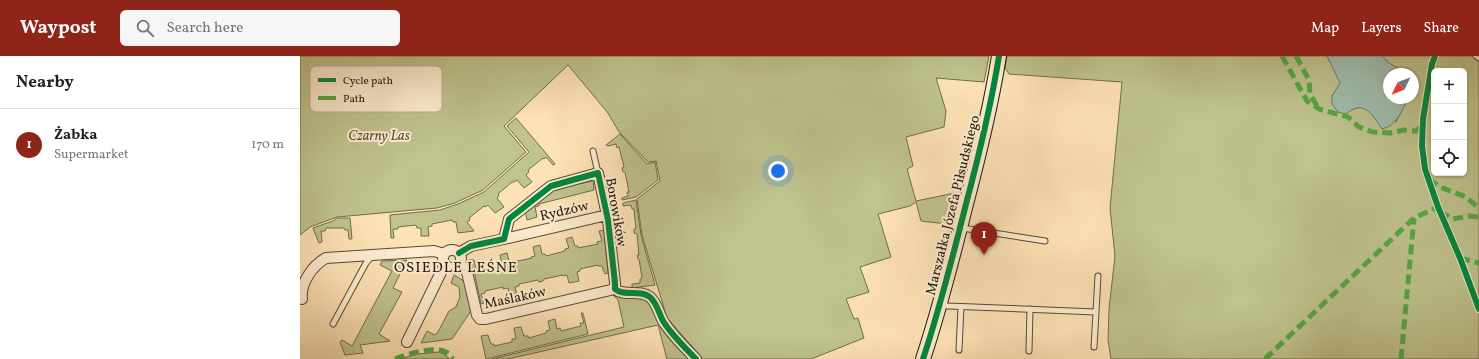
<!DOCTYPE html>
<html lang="en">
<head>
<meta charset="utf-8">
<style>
	:root { --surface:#fff; --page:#f6f6f6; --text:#222; --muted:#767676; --line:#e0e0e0; --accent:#8f2418 }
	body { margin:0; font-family:Vollkorn,serif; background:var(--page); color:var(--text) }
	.controls { position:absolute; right:12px; top:12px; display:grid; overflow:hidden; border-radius:6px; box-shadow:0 1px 3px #0004 }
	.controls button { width:36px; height:36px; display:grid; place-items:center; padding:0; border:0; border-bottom:1px solid var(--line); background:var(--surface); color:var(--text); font:20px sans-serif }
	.compass { position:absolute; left:1083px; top:12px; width:36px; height:36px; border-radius:50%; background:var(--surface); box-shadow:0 1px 3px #0004; rotate:227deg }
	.you { position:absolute; left:478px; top:115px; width:14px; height:14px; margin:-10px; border:3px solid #fff; border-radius:50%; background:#1a73e8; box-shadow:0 0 0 6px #1a73e833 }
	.badge { display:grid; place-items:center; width:26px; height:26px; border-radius:50%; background:var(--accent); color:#fff; font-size:13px; font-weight:700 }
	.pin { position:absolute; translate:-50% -33px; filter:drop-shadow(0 1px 2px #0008) }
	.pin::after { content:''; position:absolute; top:21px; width:14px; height:12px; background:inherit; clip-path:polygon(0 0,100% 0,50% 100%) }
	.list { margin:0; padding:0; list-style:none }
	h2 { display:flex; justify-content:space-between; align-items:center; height:52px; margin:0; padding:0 16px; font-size:17px }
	h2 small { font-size:13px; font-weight:400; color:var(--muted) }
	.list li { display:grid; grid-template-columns:26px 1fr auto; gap:12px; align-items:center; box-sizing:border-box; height:72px; padding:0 16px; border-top:1px solid var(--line) }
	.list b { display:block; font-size:15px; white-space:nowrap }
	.list p { margin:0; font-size:13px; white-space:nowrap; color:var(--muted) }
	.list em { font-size:13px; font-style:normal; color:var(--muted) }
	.icon { flex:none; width:22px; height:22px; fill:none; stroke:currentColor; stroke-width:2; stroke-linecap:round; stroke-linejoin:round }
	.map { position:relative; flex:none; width:1179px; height:303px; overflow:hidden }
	header { display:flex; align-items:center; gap:24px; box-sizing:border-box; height:56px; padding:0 20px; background:var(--accent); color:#fff }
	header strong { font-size:19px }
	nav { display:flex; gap:22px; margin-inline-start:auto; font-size:14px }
	.search { width:280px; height:36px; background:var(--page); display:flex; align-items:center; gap:10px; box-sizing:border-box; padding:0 14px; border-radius:6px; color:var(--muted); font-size:15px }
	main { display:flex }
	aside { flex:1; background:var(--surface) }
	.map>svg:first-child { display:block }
	.green { fill:#bfc38e; stroke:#6f6d4d; fill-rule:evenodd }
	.water { fill:#9fbeaf; stroke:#6c7b6e }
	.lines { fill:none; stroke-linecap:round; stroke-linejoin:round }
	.lane-casing { stroke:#564a36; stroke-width:7 }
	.street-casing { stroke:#564a36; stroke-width:12 }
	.secondary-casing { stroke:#1f170c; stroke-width:16 }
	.lane { stroke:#feecd0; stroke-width:5 }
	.street { stroke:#feecd0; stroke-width:10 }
	.secondary { stroke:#feecd0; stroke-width:14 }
	.quiet { stroke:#52a941; stroke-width:5; stroke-dasharray:10 5; stroke-linecap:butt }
	.cycleway-casing { stroke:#feecd0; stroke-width:8 }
	.cycleway { stroke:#00873e; stroke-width:6 }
	.labels { text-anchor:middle; stroke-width:4; stroke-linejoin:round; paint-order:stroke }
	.park-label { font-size:14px; font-style:italic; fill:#57533a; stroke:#feecd0 }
	.street-label { font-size:14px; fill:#1f170c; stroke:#feecd0 }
	.neighbourhood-label { font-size:15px; letter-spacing:1px; fill:#1f170c; stroke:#feecd0 }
	.key { fill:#feecd0; stroke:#bbac95; stroke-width:1 }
	.key-label { font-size:11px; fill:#1f170c }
</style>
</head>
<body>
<header>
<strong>Waypost</strong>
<div class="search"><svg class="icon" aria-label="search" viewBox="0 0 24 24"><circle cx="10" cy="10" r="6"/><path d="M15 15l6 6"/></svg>Search here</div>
<nav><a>Map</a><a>Layers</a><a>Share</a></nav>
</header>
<main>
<aside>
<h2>Nearby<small></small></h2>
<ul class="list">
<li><span class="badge">1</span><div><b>Żabka</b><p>Supermarket</p></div><em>170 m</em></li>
</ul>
</aside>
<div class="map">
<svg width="1179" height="303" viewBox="0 0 1179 303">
	<rect width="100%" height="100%" fill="#fde2b6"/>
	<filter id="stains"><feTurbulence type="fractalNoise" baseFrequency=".005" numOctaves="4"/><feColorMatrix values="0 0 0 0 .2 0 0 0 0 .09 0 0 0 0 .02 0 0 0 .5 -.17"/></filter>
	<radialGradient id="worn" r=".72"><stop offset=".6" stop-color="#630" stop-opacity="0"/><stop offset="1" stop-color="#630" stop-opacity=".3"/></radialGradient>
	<!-- green -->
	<path class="green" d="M0,0H689L684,26L636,22L646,55L644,71L606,81L613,110L607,113L616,145L655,137L647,168L621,165L616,146L610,150L578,158L591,201L560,211L569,236L546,243L554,263L558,262L564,282L511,303H403L367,262L342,179L337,143L360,125L356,105L348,106L319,76L308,57L268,9L204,70L226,96L183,134L155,147L137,152L37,161L10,171L0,179Z
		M707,0H1027L1041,27L1032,40L1052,53L1061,51L1096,66L1108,42H1113V18C1103,18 1089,8 1082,0H1179V303H811L808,284L809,253L815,200L810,152L822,26L709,18L705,12ZM1134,15H1164V117H1134Z
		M216,62L255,108L253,109L246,101L244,103L243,102L228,114L229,116L226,119L232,126L224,132L217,124L214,126H212L198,138L199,140L197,142L204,151L195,157L188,149L185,151L184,150L169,162L170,164L167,166L174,175L158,177L156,166H153L152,164L132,168V170L128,171L129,180H121V172H117L116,169L98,171V173H93L94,182H91L90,159L140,154L158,148L184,136L229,96L207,70Z
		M320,78L347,108L355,106L358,124L336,141L322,144V142L328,140L327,136H329L325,116H323L322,112L324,111L319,91L317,92L316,88L308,90L306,89Z
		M293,125L294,134L239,148V150L235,151L237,161L227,164L225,155L254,133Z
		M336,144L341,179L355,229L332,232V228L340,227V223L342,222L339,203H338L337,199H339L337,178L334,177V173H336L334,153H332L331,149L323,150V147Z
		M37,162H50L52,183H49L48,174H45L44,172H26L25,175H21L22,186L19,187L13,172L33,165Z
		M304,174L308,217L305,218L302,210H298V209L280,213V215L277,216L279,225L269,227L267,219L264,220L263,219L244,223L243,225L239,226L238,224L219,228V230L215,231L217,240L210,241L208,232L203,233V231L185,235V237L181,238L184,247L181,248L174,215L169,204H174L176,213L179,212L180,214L198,211V208H202L200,199L207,197L209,205H212L213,206L232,202L231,201L235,200L233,191L240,189L242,198H245L246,200L265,195V193L269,192L266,183L272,181L275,190H278V192L298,188L297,186L302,185L299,175Z
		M107,204L93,232L102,236L79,278L90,285L60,289L63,297L45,299L40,286L42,284L52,290L92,215L80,209L82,205Z
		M154,219L164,225L171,255L152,283L121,287L127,275L135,279L138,276L149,255L156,251L160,241L159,231L151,227Z
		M313,239L347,243L389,303H367L358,269L208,303H192L324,271L318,244Z
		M281,257H283L288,278L186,303L181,280L188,279L191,288H194V290L212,286V283H216L214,272L221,271L224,280H228L229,282L246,277V275L250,274L248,265L255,263L257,273L260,272L261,275L281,270L280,267H284Z
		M139,296L147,300L149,303H100L117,298Z"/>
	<!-- water -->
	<path class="water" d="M1027,0H1082C1089,9 1099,12 1109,18H1089V42H1108C1102,54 1097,70 1082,73C1072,58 1064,43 1046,58L1038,56L1032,48V40L1040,27Z"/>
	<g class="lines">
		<!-- lane casing -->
		<g class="lane-casing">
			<path id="lane" d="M1135,0L1132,8L1123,63L1122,90L1125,113L1138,151L1160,202L1179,253
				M1176,0L1179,2
				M293,95L298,117
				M662,172L745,185
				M641,249L648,250L796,256L798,220
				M33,268L66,207L72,200
				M794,291L796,256
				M659,294L661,251
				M729,295L730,253"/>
		</g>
		<!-- street casing -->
		<g class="street-casing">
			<path id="street" d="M204,183L307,159
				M143 203a9 9 0 1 1 18 0a9 9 0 1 1-18 0Z
				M159,197L171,190L204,183L209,163L251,130L298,117L308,164L315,227V233C324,241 340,233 350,241C358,248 359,260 365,268C374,281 385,292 396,303
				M160,208L167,216L177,259L180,263H186L315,233
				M2,243C0,227 13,209 26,202L134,195L144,198
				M107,286L145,208"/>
		</g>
		<!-- secondary casing -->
		<g class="secondary-casing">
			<path id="secondary" d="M623,303C640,252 653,200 666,148C679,99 691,50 699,0"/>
		</g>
		<!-- lane -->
		<use href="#lane" class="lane"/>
		<!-- street -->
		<use href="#street" class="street"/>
		<!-- secondary -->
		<use href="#secondary" class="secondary"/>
		<!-- quiet -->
		<path class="quiet" d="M982,0L1007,45L1019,53L1048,61L1059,71L1073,76L1090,77L1104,74L1116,75L1123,69
			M996,0L1009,24L1010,38L1017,50
			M1129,123L1140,131L1166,141L1179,152
			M1140,156L1153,163L1169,160L1179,161
			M1160,202L1179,207
			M95,303C107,298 134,290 146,296C148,297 151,301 153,303
			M965,303L1114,162L1138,151
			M1101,303L1114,162"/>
		<!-- cycleway casing -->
		<g class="cycleway-casing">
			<path id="cycleway" d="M1135,0L1132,8L1123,63L1122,90L1125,113L1138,151L1160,202L1179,253
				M159,197L171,190L204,183L209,163L251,130L298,117L308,164L315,227V233C324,241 340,233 350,241C358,248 359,260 365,268C374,281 385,292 396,303
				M623,303C640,252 653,200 666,148C679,99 691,50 699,0"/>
		</g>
		<!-- cycleway -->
		<use href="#cycleway" class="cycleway"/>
	</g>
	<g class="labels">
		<!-- park labels -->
		<g class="park-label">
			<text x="79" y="84">Czarny Las</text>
		</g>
		<!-- street labels -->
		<g class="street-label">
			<text transform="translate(652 149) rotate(-76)" y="5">Marszałka Józefa Piłsudskiego</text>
			<text transform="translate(264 154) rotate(-13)" y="5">Rydzów</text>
			<text transform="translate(317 156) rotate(80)" y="5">Borowików</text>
			<text transform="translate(215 241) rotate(-12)" y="5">Maślaków</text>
		</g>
		<!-- neighbourhood labels -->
		<g class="neighbourhood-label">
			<text x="156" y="216">OSIEDLE LEŚNE</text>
		</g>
	</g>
	<!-- legend -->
	<rect x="10" y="10" width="132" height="46" rx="6" class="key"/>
	<rect x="18" y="22" width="18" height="4" fill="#00873e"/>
	<rect x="18" y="40" width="18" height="4" fill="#52a941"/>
	<g class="key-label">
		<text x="43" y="28">Cycle path</text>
		<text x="43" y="46">Path</text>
	</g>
	<rect width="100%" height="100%" filter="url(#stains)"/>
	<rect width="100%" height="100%" fill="url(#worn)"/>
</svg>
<div class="controls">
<button>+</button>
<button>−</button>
<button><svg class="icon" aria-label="locate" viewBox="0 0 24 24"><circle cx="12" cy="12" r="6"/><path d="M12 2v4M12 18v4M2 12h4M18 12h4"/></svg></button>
</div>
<svg class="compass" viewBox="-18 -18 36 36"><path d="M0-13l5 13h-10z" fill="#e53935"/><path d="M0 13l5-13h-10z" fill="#767676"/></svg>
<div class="you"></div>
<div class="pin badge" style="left:684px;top:199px">1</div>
</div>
</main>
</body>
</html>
